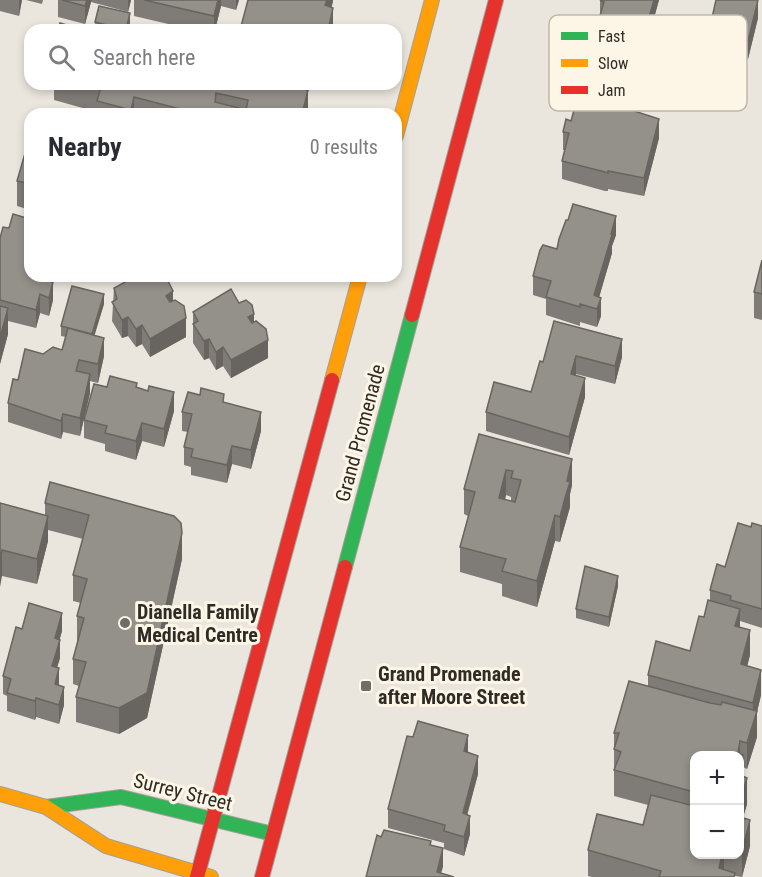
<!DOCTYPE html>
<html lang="en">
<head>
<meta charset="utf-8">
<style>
	:root { --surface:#fff; --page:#f7f7f7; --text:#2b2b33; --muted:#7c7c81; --line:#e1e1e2 }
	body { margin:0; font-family:"Roboto Condensed",sans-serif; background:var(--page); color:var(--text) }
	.controls { position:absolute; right:18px; bottom:18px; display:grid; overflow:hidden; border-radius:12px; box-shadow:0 3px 9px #0003 }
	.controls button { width:54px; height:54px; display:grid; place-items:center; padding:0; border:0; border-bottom:2px solid var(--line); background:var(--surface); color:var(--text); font:30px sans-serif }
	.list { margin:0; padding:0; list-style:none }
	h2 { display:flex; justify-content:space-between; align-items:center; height:78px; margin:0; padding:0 24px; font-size:26px }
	h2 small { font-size:20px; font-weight:400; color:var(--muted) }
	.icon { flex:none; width:33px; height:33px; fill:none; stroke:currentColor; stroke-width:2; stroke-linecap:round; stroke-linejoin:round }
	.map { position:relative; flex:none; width:762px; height:877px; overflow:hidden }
	.search { position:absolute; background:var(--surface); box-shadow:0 3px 9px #0003; left:24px; top:24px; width:378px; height:66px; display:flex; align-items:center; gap:15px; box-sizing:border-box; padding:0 21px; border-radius:18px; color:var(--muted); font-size:22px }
	.panel { position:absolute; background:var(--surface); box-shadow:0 3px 9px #0003; left:24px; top:108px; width:378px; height:174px; border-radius:18px }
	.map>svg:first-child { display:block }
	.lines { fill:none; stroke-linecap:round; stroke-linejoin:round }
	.fast-casing { stroke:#a3a099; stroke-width:16 }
	.slow-casing { stroke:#a3a099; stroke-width:16 }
	.jam-casing { stroke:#a3a099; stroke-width:16 }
	.fast { stroke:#30b455; stroke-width:14 }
	.slow { stroke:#ff9f0a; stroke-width:14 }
	.jam { stroke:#e5322d; stroke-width:14 }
	.wall { fill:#7f7c77; fill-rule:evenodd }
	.shaded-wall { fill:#686561 }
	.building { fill:#94908a; stroke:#686561; stroke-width:1.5; fill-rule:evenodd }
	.poi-dot { fill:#706d67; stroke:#fdf5e5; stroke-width:2 }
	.labels { text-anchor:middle; stroke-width:6; stroke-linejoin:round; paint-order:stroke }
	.street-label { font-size:20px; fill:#2f2c27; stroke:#fdf5e5 }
	.poi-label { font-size:20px; font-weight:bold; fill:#2f2c27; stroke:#fdf5e5; text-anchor:start }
	.key { fill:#fdf5e5; stroke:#bfb9ac; stroke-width:1.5 }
	.key-label { font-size:16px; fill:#2f2c27 }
</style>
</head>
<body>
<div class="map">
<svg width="762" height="877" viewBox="0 0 762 877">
	<rect width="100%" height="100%" fill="#eae6dd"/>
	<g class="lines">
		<!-- fast casing -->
		<g class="fast-casing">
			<path id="fast" d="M345,567L412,315
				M46,807L121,797L273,834"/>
		</g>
		<!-- slow casing -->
		<g class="slow-casing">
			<path id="slow" d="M396,136L432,0
				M332,380L360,276
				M0,794L46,807L106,846L211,877"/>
		</g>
		<!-- jam casing -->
		<g class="jam-casing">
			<path id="jam" d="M412,315L496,0
				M197,877L332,380
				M262,877L345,567"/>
		</g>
		<!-- fast -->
		<use href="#fast" class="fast"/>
		<!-- slow -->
		<use href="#slow" class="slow"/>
		<!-- jam -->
		<use href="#jam" class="jam"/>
	</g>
	<!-- wall -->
	<path class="wall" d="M0,0H22L19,16L0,11Z
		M26,0H43L42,4Z
		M58,0H131L128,12L91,2L85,24L58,17Z
		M134,0H239L236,10L221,6L215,30H194L134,16Z
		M600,0H659L638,75L592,61V43L600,15Z
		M758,18L748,59L709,49V31Z
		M95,22L130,23L128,30H95Z
		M50,84H286L308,114H97V112L54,100V89H50Z
		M593,94L626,105L659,138L644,196L608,189V191H605L562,179V161L565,150H563V132Z
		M30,143V210L17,206V181Z
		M616,235L612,246V253L599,297L601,316L597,327L580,322V326L546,315V299L533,295V276L557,249Z
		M0,238L30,276H51L49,281L53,300L49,316L40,313L36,328L8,321V334L0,364Z
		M762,260V320L754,318V292Z
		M157,280L173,301L186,337L150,357L142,344L136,347L128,336L122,338L112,321L114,288Z
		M239,303L254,323L268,358L231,378L223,366L216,370L209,358L204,360L193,343V312Z
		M104,304L94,335L104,356L98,383L90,381V393L80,436L63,432L61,439L8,422V403L18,380L43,354L62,350L66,337L61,336V326Z
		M554,321L622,357L615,384L576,374L575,376L585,397L569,455L486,431V412L531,392L543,362Z
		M107,387H137L174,411L164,447L142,441L136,460L105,451V444L84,438V420Z
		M224,402L261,431L251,469L232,464L227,483L191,475V467L184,465V447L188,432L182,431V412Z
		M479,434L572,485L570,494V507L560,542L555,541L537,607L502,596V584L460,572V547L468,516L464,514V489ZM506,495L511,497V501L505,500Z
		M50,482L182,559L147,718L119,734L76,722V697L79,686L73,684V659L78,642H77V616L81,603L73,601V575L83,539L48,530V541L37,584L2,576L0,503L45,515V503Z
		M762,526V628L740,621V627L750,655L747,666L761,695L757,712V737L747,769L743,767V777L747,804L743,818L750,846L742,877L735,876V877H592L588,876V850L643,825L648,805L614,796V733L648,686V675L690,651L704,617L710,601V590L751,527ZM694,756H740V855H694Z
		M618,586L609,627L576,618V609Z
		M22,629L62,631L59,640L60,658L57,667L59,685L64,705L59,724L36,717L35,720L7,711V696L3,694V676Z
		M468,753L478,774L467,814L470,834L464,856L444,849V843L388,828V809Z"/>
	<!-- shaded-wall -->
	<path class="shaded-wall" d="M19,0H22L19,16Z
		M87,0H91V2L85,24V6Z
		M128,0H131L128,12Z
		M218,0H221V6L215,30H214V16Z
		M236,0H239L236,10Z
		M327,0H333V2L325,30V5Z
		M654,0H659L638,75V56Z
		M758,0V18L748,59V41Z
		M333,8V30H328Z
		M130,13V23L128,30H126Z
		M308,90V114H302Z
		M134,97V114H131V110Z
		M659,119V138L644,196V178Z
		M616,216V235L612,246V253L596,308L594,295Z
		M46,276H51L45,298V280Z
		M53,282V300L49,316V298Z
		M173,291V310L166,296Z
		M40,294V313L36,328V310Z
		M104,294V304L92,344V334Z
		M601,298V316L597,327V309Z
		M8,308V334L0,364V338Z
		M254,314V333L248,317Z
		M128,317V336L122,338V320Z
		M186,318V337L150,357V339Z
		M142,325V344L136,347V329Z
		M104,338V356L98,383V364Z
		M209,339V358L204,360V341Z
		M622,339V357L615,384V366Z
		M268,340V358L231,378V360Z
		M223,347V366L216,370V352Z
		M576,356V374L571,393V374Z
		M90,374V393L80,436V418Z
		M585,378V397L569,455V437Z
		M174,392V411L164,447V429Z
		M261,412V431L251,469V450Z
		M63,414V432L61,439V421Z
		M142,423V441L136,460V441Z
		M232,446V464L227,483V465Z
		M572,459V485L570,494V507L560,542V517L567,481Z
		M506,470V495L499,524V498Z
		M555,515V541L537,607V581Z
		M48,516V541L37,584V559Z
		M182,533V559L147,718L119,734V708Z
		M2,550V576L0,587V561Z
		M618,576V586L609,627V617Z
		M740,609V635L735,626Z
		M62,613V631L55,657V638Z
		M750,630V655L741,690V664Z
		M60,640V658L52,684V666Z
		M59,668V687L55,684Z
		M761,670V695L757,712V737L747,769V743L753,725V703Z
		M64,687V705L59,724V705Z
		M36,698V717L35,720V701Z
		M468,735V753L464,751Z
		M740,741V764L743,755V780L740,793V756H738Z
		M478,756V774L463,831V813Z
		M747,778V804L740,827V801Z
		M470,816V834L464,856V837Z
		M750,820V846L742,877V851Z
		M443,848V867L440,877L437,872Z
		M722,855H724V873L719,868Z"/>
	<!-- building -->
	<path class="building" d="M62,0H87L85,6Z
		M144,0H218L214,16Z
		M248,0H327L325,5L333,8L328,30H240Z
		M600,0H654L638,56L592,43L604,2Z
		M716,0H758L748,41L709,31Z
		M99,6L130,13L126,30L95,22Z
		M60,23L84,30H58Z
		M89,84H286L308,90L302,114H199L134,97L131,110L97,101L101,87ZM216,93L248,100L246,110L215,102Z
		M580,88L593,91V94L626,102L625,105L632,107L631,110L659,119L644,178L608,171V173L605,172L562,161L569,133L563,132L566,119L571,121Z
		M28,143H30V184L17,181Z
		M573,204L616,216L611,234L612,235L594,295L601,298L597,309L580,304V307L546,297L551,281L533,276L540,250L543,245L557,249L559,239L566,220H568Z
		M13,214L30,219V276H46L45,280L53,282L49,298L40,294L36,310L0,300V238L3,227L9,228Z
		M762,260V294L754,292Z
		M136,276H155L157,280L166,277L173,291L166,296L170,302L175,300L184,306L186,318L150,339L142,325L136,329L128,317L122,320L112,302L117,299L114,288Z
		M72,286L104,294L92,334L61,326Z
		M231,289L239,303L246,300L252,305L254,314L248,317L252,323L256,321L266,329L268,340L231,360L223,347L216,352L209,339L204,341L193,324L198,321L193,312Z
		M0,306L8,308L0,338Z
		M554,321L622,339L615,366L576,356L571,374L585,378L569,437L486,412L494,382L531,392L540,361L543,362Z
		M68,328L104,338L98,364L79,360L76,371L90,374L80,418L63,414L61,421L8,403L13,379L18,380L25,349L43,354L53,347L62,350Z
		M110,376L137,383L136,387L148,391L149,386L174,392L164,429L142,423L136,441L105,433L107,426L84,420L94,384L107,387Z
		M201,388L224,394L223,402L261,412L251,450L232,446L227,465L191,457L193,449L184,447L192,414L182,412L188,392L200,395Z
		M479,434L572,459L567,481L570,482L565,498L560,517L555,515L537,581L502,571L506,559L460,547L475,492L464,489ZM506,470L513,471L511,478L521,480L515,502L499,498Z
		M50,482L174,516L181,523L182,533L147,693L119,708L76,697L86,662L73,659L84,618L77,616L87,579L73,575L89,515L45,503Z
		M0,503L48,516L37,559L2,550L0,561Z
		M738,523L751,527L752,523L762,526V609L730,600L731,596L710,590L717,564L725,567Z
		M585,566L618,576L609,617L576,609Z
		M708,600L740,609L735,626L750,630L741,664L761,670L753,703L648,675L656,641L690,651L699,616L704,617Z
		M29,603L62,613L55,638L60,640L52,666L59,668L55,684L64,687L59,705L36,698L35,701L7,693L11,679L3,676L16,627L22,629Z
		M629,681L710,703L721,705L722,702L757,711L747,743L740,741L738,753L743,755L740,768V756H694V792L614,770L621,752L614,749L619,733H614Z
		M418,721L468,735L464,751L478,756L463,813L470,816L464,837L444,831L445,825L388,809L407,736L413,737Z
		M740,775L747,778L740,801Z
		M651,795L694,806V855H722L719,868L735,873L734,877H659L661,871L588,850L597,814L643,825Z
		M740,817L750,820L742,851H740Z
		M384,830L431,841L430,845L443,848L437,872L454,877H366L377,835L381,837Z"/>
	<!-- markers -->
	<g class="poi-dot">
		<circle cx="125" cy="623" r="6"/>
		<rect x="360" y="680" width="12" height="12" rx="3"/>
	</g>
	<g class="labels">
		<!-- street labels -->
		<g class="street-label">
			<text transform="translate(360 433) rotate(-75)" y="7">Grand Promenade</text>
			<text transform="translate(183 792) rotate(14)" y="7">Surrey Street</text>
		</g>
		<!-- poi labels -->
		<g class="poi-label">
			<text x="137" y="619">Dianella Family<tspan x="137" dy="23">Medical Centre</tspan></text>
			<text x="378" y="681">Grand Promenade<tspan x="378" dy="23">after Moore Street</tspan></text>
		</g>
	</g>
	<!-- legend -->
	<rect x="549" y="15" width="198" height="96" rx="9" class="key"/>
	<rect x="561" y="32" width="27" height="8" fill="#30b455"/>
	<rect x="561" y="59" width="27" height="8" fill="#ff9f0a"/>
	<rect x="561" y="86" width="27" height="8" fill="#e5322d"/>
	<g class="key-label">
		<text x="598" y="42">Fast</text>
		<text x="598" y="69">Slow</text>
		<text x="598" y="96">Jam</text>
	</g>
</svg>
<div class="controls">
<button>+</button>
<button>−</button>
</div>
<div class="search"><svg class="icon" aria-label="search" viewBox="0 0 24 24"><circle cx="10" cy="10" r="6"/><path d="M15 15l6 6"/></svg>Search here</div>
<section class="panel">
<h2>Nearby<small>0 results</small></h2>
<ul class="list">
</ul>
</section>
</div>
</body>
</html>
